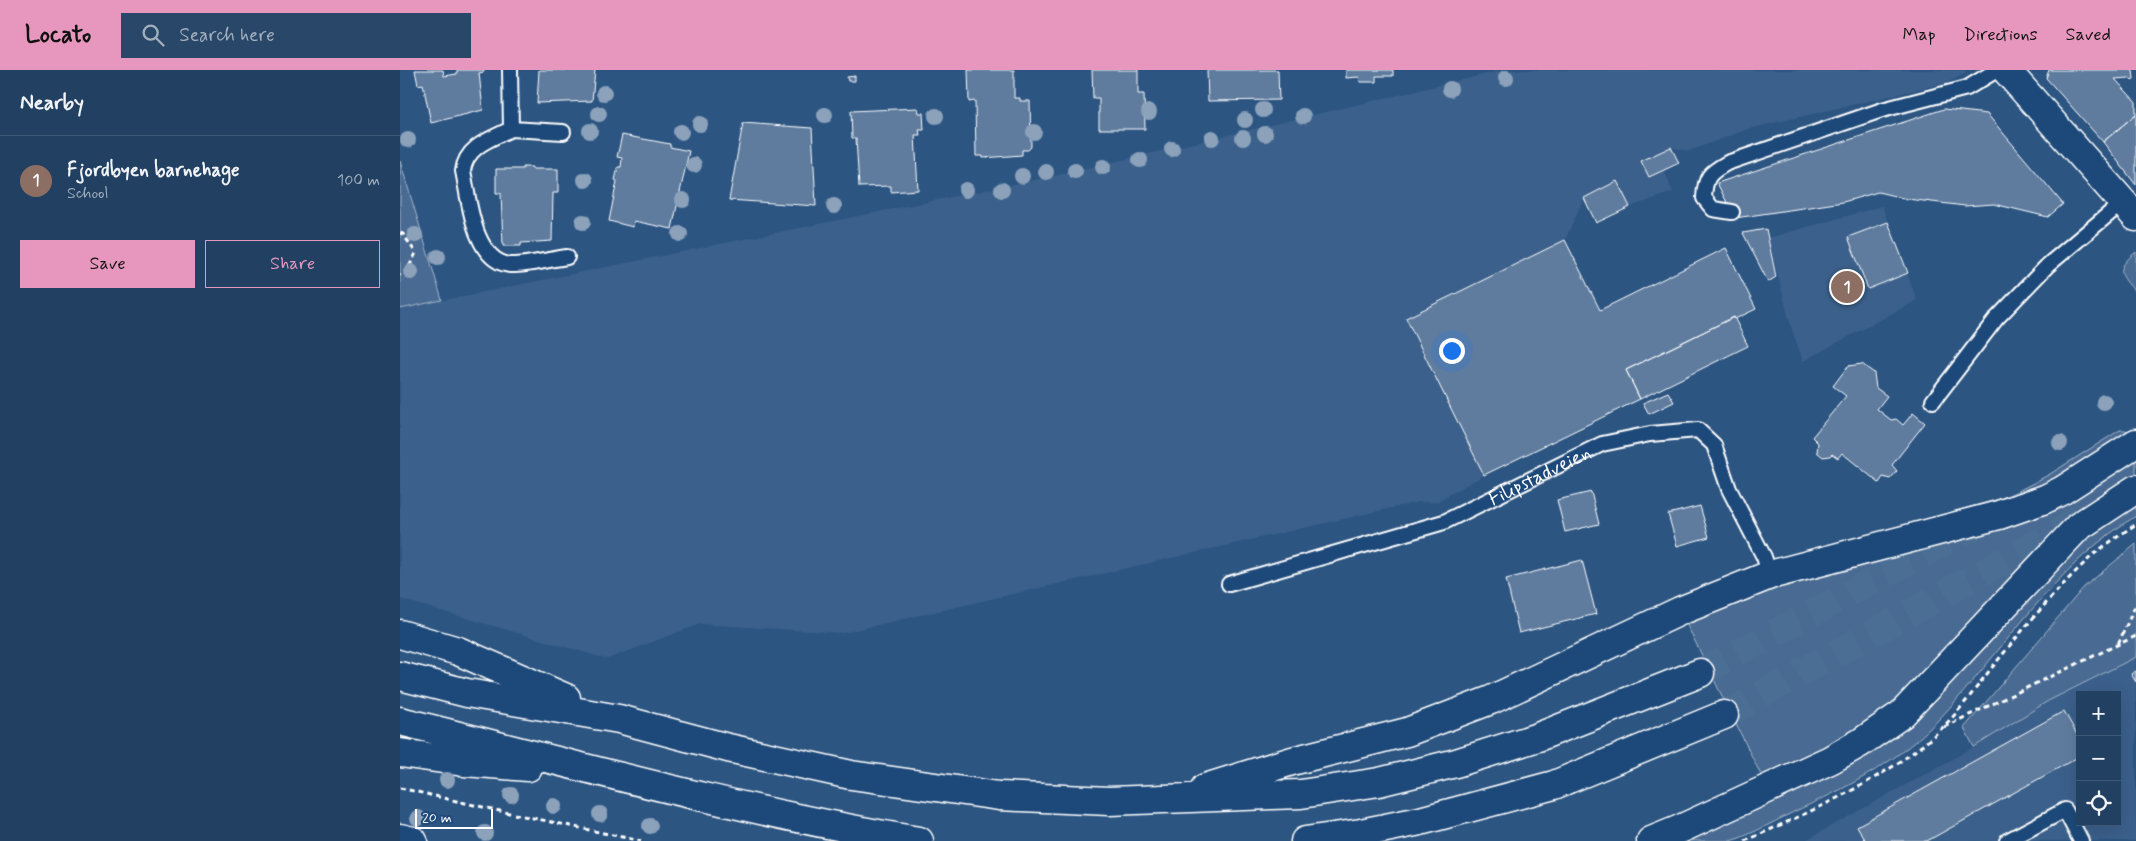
<!DOCTYPE html>
<html lang="en">
<head>
<meta charset="utf-8">
<style>
	:root { --surface:#214062; --page:#294768; --text:#f1f3f6; --muted:#a2afbe; --line:#3e5977; --accent:#e797bd }
	body { margin:0; font-family:Mynerve,sans-serif; background:var(--page); color:var(--text) }
	.controls { position:absolute; right:15px; bottom:15px; display:grid; overflow:hidden; border-radius:0px; box-shadow:0 5px 20px #0002 }
	.controls button { width:45px; height:45px; display:grid; place-items:center; padding:0; border:0; border-bottom:1px solid var(--line); background:var(--surface); color:var(--text); font:25px sans-serif }
	.scale { position:absolute; left:15px; bottom:12px; width:78px; box-sizing:border-box; padding-left:5px; border:2px solid #fff; border-top:0; font-size:14px; line-height:18px; white-space:nowrap; color:#fff; -webkit-text-stroke:4px #1f4a7a; paint-order:stroke }
	.you { position:absolute; left:1051px; top:280px; width:18px; height:18px; margin:-12px; border:4px solid #fff; border-radius:50%; background:#1a73e8; box-shadow:0 0 0 8px #1a73e833 }
	.badge { display:grid; place-items:center; width:32px; height:32px; border-radius:50%; background:var(--accent); color:#fff; font-size:16px; font-weight:700 }
	.pin { position:absolute; translate:-50% -50%; border:2px solid #fff; box-shadow:0 1px 5px #0006 }
	.list { margin:0; padding:0; list-style:none }
	h2 { display:flex; justify-content:space-between; align-items:center; height:65px; margin:0; padding:0 20px; font-size:21px }
	h2 small { font-size:16px; font-weight:400; color:var(--muted) }
	.list li { display:grid; grid-template-columns:32px 1fr auto; gap:15px; align-items:center; box-sizing:border-box; height:90px; padding:0 20px; border-top:1px solid var(--line) }
	.list b { display:block; font-size:19px; white-space:nowrap }
	.list p { margin:0; font-size:16px; white-space:nowrap; color:var(--muted) }
	.list em { font-size:16px; font-style:normal; color:var(--muted) }
	.actions { display:flex; gap:10px; padding:15px 20px }
	.actions a { flex:1; padding:11px 0; border:1px solid var(--accent); border-radius:0px; text-align:center; font-size:18px; color:var(--accent) }
	.actions .main { background:var(--accent); color:#111 }
	.icon { flex:none; width:28px; height:28px; fill:none; stroke:currentColor; stroke-width:2; stroke-linecap:round; stroke-linejoin:round }
	.map { position:relative; flex:none; width:1736px; height:771px; overflow:hidden }
	header { display:flex; align-items:center; gap:30px; box-sizing:border-box; height:70px; padding:0 25px; background:var(--accent); color:#111 }
	header strong { font-size:24px }
	nav { display:flex; gap:28px; margin-inline-start:auto; font-size:18px }
	.search { width:350px; height:45px; background:var(--page); display:flex; align-items:center; gap:12px; box-sizing:border-box; padding:0 18px; border-radius:0px; color:var(--muted); font-size:19px }
	main { display:flex }
	aside { flex:1; background:var(--surface) }
	.map>svg:first-child { display:block }
	.built { fill:#3b618b; fill-rule:evenodd }
	.green { fill:#486b92; stroke:#a4b5c8 }
	.building { fill:#5e7c9f; stroke:#fff }
	.lines { fill:none; stroke-linecap:round; stroke-linejoin:round }
	.highway-tunnel { stroke:#4c6e95; stroke-width:28; stroke-dasharray:28 14; stroke-linecap:butt }
	.lane-casing { stroke:#fff; stroke-width:18 }
	.street-casing { stroke:#fff; stroke-width:31 }
	.secondary-casing { stroke:#fff; stroke-width:31 }
	.highway-casing { stroke:#fff; stroke-width:31 }
	.path { stroke:#fff; stroke-width:3; stroke-dasharray:5 4; stroke-linecap:butt }
	.lane { stroke:#1f4a7a; stroke-width:14 }
	.street { stroke:#1f4a7a; stroke-width:28 }
	.secondary { stroke:#1f4a7a; stroke-width:28 }
	.highway { stroke:#1f4a7a; stroke-width:28 }
	.tree { fill:#8ca2bb }
	.labels { text-anchor:middle; stroke-width:5; stroke-linejoin:round; paint-order:stroke }
	.street-label { font-size:20px; fill:#fff; stroke:#1f4a7a }
</style>
</head>
<body>
<header>
<strong>Locato</strong>
<div class="search"><svg class="icon" aria-label="search" viewBox="0 0 24 24"><circle cx="10" cy="10" r="6"/><path d="M15 15l6 6"/></svg>Search here</div>
<nav><a>Map</a><a>Directions</a><a>Saved</a></nav>
</header>
<main>
<aside>
<h2>Nearby<small></small></h2>
<ul class="list">
<li><span class="badge" style="background:#8d6e63">1</span><div><b>Fjordbyen barnehage</b><p>School</p></div><em>100 m</em></li>
</ul>
<div class="actions"><a class="main">Save</a><a>Share</a></div>
</aside>
<div class="map">
<svg width="1736" height="771" viewBox="0 0 1736 771">
	<rect width="100%" height="100%" fill="#2c5582"/>
	<filter id="ink" filterUnits="userSpaceOnUse"><feTurbulence type="fractalNoise" baseFrequency=".02" numOctaves="2"/><feDisplacementMap in="SourceGraphic" scale="10" xChannelSelector="R" yChannelSelector="G"/><feConvolveMatrix kernelMatrix="1 2 1 2 8 2 1 2 1" color-interpolation-filters="sRGB"/></filter>
	<g filter="url(#ink)">
		<!-- built -->
		<path class="built" d="M1104,0H1564L1566,3L1549,12L1348,59L1289,81L1271,77L1264,100L1273,122L1230,137L1184,128L1165,170L1084,405L1036,432H1018L442,563L300,554L207,589L0,529V239L650,107Z
			M1482,136L1517,230L1403,291L1392,260L1368,168Z
			M1736,587V771H1404L1574,677L1648,631ZM1680,625H1717V752H1680Z"/>
		<!-- green -->
		<path class="green" d="M0,91L42,230L0,239Z
			M1736,182V223C1720,204 1714,200 1736,182Z
			M1720,360H1726L1729,363L1644,420L1400,484L1599,429L1620,420L1650,404Z
			M1736,382V404L1702,426L1492,636L1448,666L1362,707L1285,551Z
			M1736,433V446C1655,495 1605,579 1541,647C1503,688 1453,715 1402,738C1382,747 1350,766 1330,771C1316,771 1298,771 1284,771L1423,707L1677,476L1695,460Z
			M1736,474V587L1648,631L1574,677L1564,658L1684,517Z"/>
		<!-- building -->
		<path class="building" d="M15,0H43L44,6L57,4V0H84V2L79,3L83,40L31,53L23,14L18,15Z
			M139,0H195L192,31L137,33Z
			M568,0H614V28H620V31H630L631,77L628,80H622V85L583,88V86H576L575,31L569,32Z
			M692,0H738V24H744L745,59H699V28H693Z
			M807,0H878L879,30L808,31Z
			M946,0H993V6H976V12H960L959,7L946,8Z
			M1649,0H1733L1734,9L1731,10L1730,8L1715,9L1736,32V44L1703,72L1646,8Z
			M455,6V11H448L447,7Z
			M518,38L519,43H523L524,60H519L520,65H515L518,120L491,122V116L459,117L456,68H452L451,41Z
			M1544,39L1587,44L1663,134L1648,147L1594,134L1565,136L1507,129L1478,122L1443,132L1335,148L1317,113Z
			M1736,44V115L1703,72Z
			M343,53L412,58L416,136L329,130Z
			M222,65L270,74V77L289,81L272,159L234,151L233,157L209,151L217,111L215,110L218,97H221L222,88L217,87Z
			M1271,77L1279,93L1249,107L1241,91Z
			M123,97H132V99H158V123H153L152,171L121,173V176H103L101,123H96V99H123Z
			M1217,111L1230,137L1196,153L1184,128Z
			M1488,152L1508,203L1468,219L1448,167Z
			M1366,159L1376,207L1368,212L1343,163Z
			M1165,170L1200,240L1326,178L1356,239L1335,249L1334,247L1226,300L1240,329L1084,405L1006,248Z
			M1334,247L1348,276L1240,329L1226,300Z
			M1462,294L1474,303L1476,318L1487,326L1477,339L1491,350L1496,349L1503,355L1513,343L1525,353L1492,395L1497,401L1490,409L1483,407L1479,413L1442,383L1438,388L1432,384L1430,386L1423,387L1417,382L1418,373L1412,367L1446,326L1433,316L1448,296Z
			M1268,322L1274,332L1249,344L1243,333Z
			M1191,422L1199,454L1165,462L1157,430Z
			M1300,436L1309,467L1277,476L1268,444Z
			M1182,490L1196,544L1119,563L1106,509Z
			M1736,601V612L1731,604Z
			M1664,641L1680,670V686L1527,771H1466L1457,756Z"/>
		<g class="lines">
			<!-- highway-tunnel -->
			<path class="highway-tunnel" d="M1300,603L1575,456
				M1324,645L1682,448"/>
			<!-- lane casing -->
			<g class="lane-casing">
				<g id="lane">
					<path d="M110,0L111,59L163,62"/>
					<path d="M111,59C91,69 66,76 63,101C69,128 73,191 110,195C124,196 151,189 167,187"/>
					<path d="M1332,142L1313,139L1304,128C1305,107 1309,103 1327,93L1482,40L1567,18L1597,0"/>
					<path d="M1533,331L1596,249L1648,195L1723,132"/>
					<path id="s1" d="M829,514L1044,452L1202,374L1250,364L1298,360L1314,375L1329,419L1364,487L1370,505"/>
					<path d="M1607,771L1665,740L1681,771"/>
				</g>
			</g>
			<!-- street casing -->
			<g class="street-casing">
				<path id="street" d="M1606,0L1736,147"/>
			</g>
			<!-- secondary casing -->
			<g class="secondary-casing">
				<path id="secondary" d="M0,768L13,771"/>
			</g>
			<!-- highway casing -->
			<g class="highway-casing">
				<path id="highway" d="M0,564L58,581L166,628
					M0,606L67,623L219,649L328,678L451,705L599,726L709,731L901,724L979,712L1056,693L1138,667L1300,603
					M0,651C172,694 344,742 519,771
					M0,683L64,692L128,697
					M805,718L892,691L1007,662L1091,630L1280,541L1370,505L1599,445L1645,429L1663,420L1736,373
					M905,771L961,763L1020,751L1154,715L1324,645
					M1251,771L1278,760L1430,690L1460,673L1502,644L1678,457L1736,419"/>
			</g>
			<!-- path -->
			<path class="path" d="M0,163L3,164L16,183L6,203L0,205
				M1718,574L1736,534
				M1544,657L1736,566
				M0,718L100,741L241,771
				M1345,771C1409,742 1490,708 1541,659C1561,640 1577,616 1594,595C1625,557 1657,518 1693,485C1706,474 1722,464 1736,454"/>
			<!-- lane -->
			<use href="#lane" class="lane"/>
			<!-- street -->
			<use href="#street" class="street"/>
			<!-- secondary -->
			<use href="#secondary" class="secondary"/>
			<!-- highway -->
			<use href="#highway" class="highway"/>
		</g>
		<!-- trees -->
		<g class="tree">
			<circle cx="1106" cy="8" r="8"/>
			<circle cx="1050" cy="19" r="8"/>
			<circle cx="204" cy="23" r="8"/>
			<circle cx="863" cy="40" r="8"/>
			<circle cx="749" cy="42" r="8"/>
			<circle cx="199" cy="44" r="8"/>
			<circle cx="425" cy="45" r="8"/>
			<circle cx="536" cy="46" r="8"/>
			<circle cx="903" cy="46" r="8"/>
			<circle cx="845" cy="50" r="8"/>
			<circle cx="300" cy="54" r="8"/>
			<circle cx="190" cy="61" r="8"/>
			<circle cx="281" cy="62" r="8"/>
			<circle cx="634" cy="62" r="8"/>
			<circle cx="865" cy="64" r="8"/>
			<circle cx="812" cy="68" r="8"/>
			<circle cx="843" cy="68" r="8"/>
			<circle cx="8" cy="70" r="8"/>
			<circle cx="772" cy="79" r="8"/>
			<circle cx="740" cy="90" r="8"/>
			<circle cx="294" cy="95" r="8"/>
			<circle cx="703" cy="97" r="8"/>
			<circle cx="675" cy="101" r="8"/>
			<circle cx="646" cy="102" r="8"/>
			<circle cx="622" cy="106" r="8"/>
			<circle cx="185" cy="110" r="8"/>
			<circle cx="566" cy="120" r="8"/>
			<circle cx="602" cy="120" r="8"/>
			<circle cx="283" cy="130" r="8"/>
			<circle cx="434" cy="136" r="8"/>
			<circle cx="183" cy="152" r="8"/>
			<circle cx="280" cy="164" r="8"/>
			<circle cx="15" cy="165" r="8"/>
			<circle cx="38" cy="187" r="8"/>
			<circle cx="11" cy="202" r="8"/>
			<circle cx="1704" cy="332" r="8"/>
			<circle cx="1660" cy="373" r="8"/>
			<circle cx="47" cy="710" r="8"/>
			<circle cx="111" cy="725" r="8"/>
			<circle cx="154" cy="736" r="8"/>
			<circle cx="200" cy="744" r="8"/>
			<circle cx="18" cy="748" r="8"/>
			<circle cx="250" cy="756" r="8"/>
			<circle cx="85" cy="763" r="8"/>
		</g>
	</g>
	<g class="labels">
		<!-- street labels -->
		<g class="street-label">
			<text dy="7" stroke="none"><textPath href="#s1" startOffset="330">Filipstadveien</textPath></text>
		</g>
	</g>
</svg>
<div class="controls">
<button>+</button>
<button>−</button>
<button><svg class="icon" aria-label="locate" viewBox="0 0 24 24"><circle cx="12" cy="12" r="6"/><path d="M12 2v4M12 18v4M2 12h4M18 12h4"/></svg></button>
</div>
<div class="scale">20 m</div>
<div class="you"></div>
<div class="pin badge" style="left:1447px;top:217px;background:#8d6e63">1</div>
</div>
</main>
</body>
</html>
